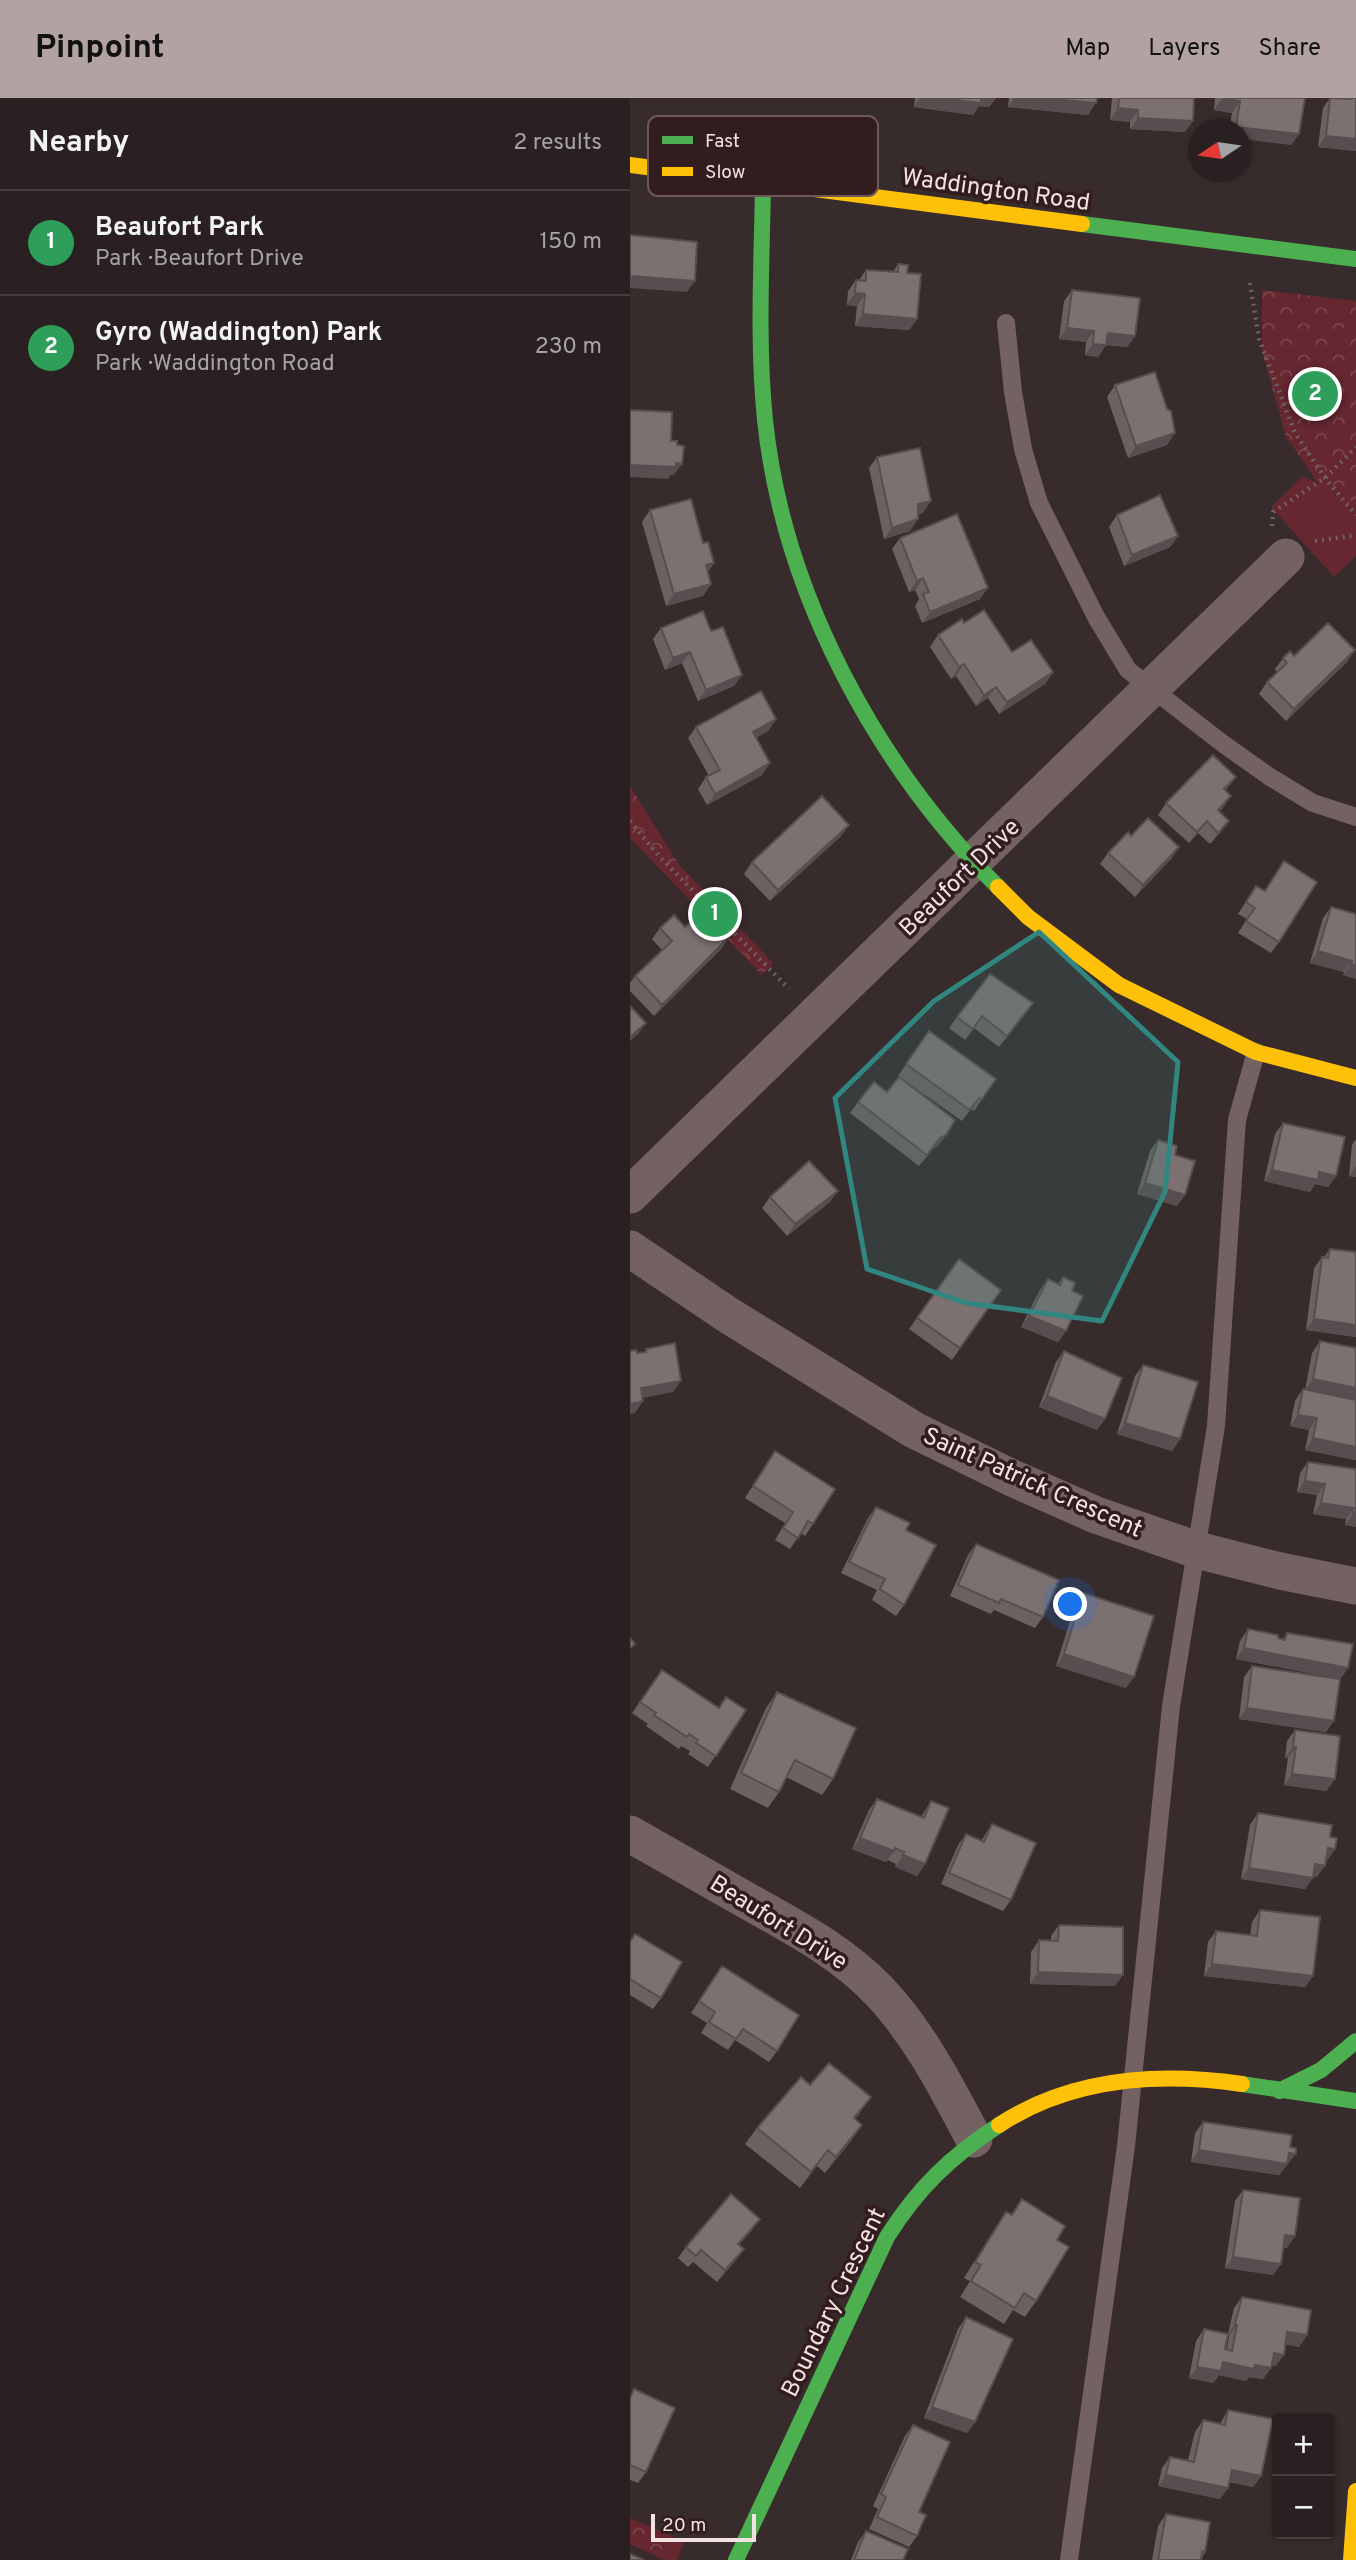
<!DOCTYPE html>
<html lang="en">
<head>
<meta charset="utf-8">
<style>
	:root { --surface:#2a2021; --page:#362d2e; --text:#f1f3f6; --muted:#a5a3a5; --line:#463e3f; --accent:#b2a2a2 }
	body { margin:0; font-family:Overpass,sans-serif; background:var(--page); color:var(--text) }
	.controls { position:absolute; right:21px; bottom:21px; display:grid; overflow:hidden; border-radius:7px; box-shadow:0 2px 5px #0004 }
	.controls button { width:63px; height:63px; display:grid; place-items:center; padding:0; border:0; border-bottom:2px solid var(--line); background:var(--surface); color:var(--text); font:35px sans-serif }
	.compass { position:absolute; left:558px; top:21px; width:63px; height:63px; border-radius:50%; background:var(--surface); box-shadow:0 2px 5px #0004; rotate:257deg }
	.scale { position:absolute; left:21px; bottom:18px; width:105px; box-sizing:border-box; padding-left:7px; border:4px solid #f3e2e2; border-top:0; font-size:19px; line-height:24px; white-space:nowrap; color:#f3e2e2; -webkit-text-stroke:5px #331c1e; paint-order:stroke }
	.you { position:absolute; left:441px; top:1507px; width:24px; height:24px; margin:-18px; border:5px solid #fff; border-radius:50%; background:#1a73e8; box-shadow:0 0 0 10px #1a73e833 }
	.badge { display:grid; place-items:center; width:46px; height:46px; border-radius:50%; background:var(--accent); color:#fff; font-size:23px; font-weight:700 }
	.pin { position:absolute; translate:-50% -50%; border:4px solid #fff; box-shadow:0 2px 7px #0006 }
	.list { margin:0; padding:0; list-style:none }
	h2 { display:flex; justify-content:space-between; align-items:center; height:91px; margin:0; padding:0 28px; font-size:30px }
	h2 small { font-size:23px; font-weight:400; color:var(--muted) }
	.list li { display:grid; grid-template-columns:46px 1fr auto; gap:21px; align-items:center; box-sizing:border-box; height:105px; padding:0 28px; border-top:2px solid var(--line) }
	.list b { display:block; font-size:26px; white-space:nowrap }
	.list p { margin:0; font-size:23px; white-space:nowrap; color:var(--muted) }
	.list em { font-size:23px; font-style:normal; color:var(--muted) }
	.map { position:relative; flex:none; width:726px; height:2462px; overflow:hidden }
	header { display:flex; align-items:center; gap:42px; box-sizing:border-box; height:98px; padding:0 35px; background:var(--accent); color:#111 }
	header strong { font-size:33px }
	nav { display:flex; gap:38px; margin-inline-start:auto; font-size:24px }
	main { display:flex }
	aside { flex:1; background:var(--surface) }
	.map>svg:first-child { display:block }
	.forest { fill:url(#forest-crowns) }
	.pitch { fill:#662730 }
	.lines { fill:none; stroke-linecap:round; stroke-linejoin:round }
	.path { stroke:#6f6162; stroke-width:4.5; stroke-dasharray:2 5; stroke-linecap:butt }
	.lane { stroke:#746162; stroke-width:18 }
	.street { stroke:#746162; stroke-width:37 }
	.fast { stroke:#4caf50; stroke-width:16 }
	.slow { stroke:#ffc107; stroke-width:16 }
	.wall { fill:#6c6061; fill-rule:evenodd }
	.shaded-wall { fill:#584e4f }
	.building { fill:#7d7071; stroke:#584e4f; stroke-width:2 }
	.marked { fill:#31867f; fill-opacity:0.2; stroke:#31867f; stroke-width:5; stroke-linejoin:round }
	.labels { text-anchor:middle; stroke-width:7; stroke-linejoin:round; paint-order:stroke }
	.street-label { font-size:24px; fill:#f3e2e2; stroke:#331c1e }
	.key { fill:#331c1e; stroke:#6d5759; stroke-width:2 }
	.key-label { font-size:19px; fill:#f3e2e2 }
</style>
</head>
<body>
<header>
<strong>Pinpoint</strong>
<nav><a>Map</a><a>Layers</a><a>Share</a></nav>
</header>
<main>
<aside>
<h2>Nearby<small>2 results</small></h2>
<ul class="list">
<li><span class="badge" style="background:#2e9e5b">1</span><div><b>Beaufort Park</b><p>Park · Beaufort Drive</p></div><em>150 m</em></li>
<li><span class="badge" style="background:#2e9e5b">2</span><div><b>Gyro (Waddington) Park</b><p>Park · Waddington Road</p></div><em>230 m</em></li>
</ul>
</aside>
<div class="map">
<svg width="726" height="2462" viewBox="0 0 726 2462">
	<defs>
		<pattern id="forest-crowns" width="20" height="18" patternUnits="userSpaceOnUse" patternTransform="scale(1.75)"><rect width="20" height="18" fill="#662730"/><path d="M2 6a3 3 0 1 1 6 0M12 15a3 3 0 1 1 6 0" fill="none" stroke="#7c464e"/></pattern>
	</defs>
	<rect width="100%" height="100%" fill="#382b2c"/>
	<!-- forest -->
	<path class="forest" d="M632,192L726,203V426L707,412L656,339L632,253Z
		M0,688L49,767L143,865L132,877L0,740Z
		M0,2420L55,2444L47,2462H34L0,2446Z"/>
	<!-- pitch -->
	<path class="pitch" d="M673,378L718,400L726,408V458L704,479L641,409Z"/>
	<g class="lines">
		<!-- path -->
		<path class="path" d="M620,185L629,241L665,335L695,380L726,417
			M642,428L643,414L695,380L726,349
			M685,443L726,437
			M0,723L30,759L159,891"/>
		<!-- lane -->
		<path class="lane" d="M376,225L383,294L393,351L409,405L466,519L498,572L592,645L640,679L683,705L726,719
			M439,2462L496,2048L541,1608L586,1328L607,1022L626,954"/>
		<!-- street -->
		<path class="street" d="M0,1097L656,459
			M0,1151L98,1217L284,1332L380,1379L466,1417L567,1452L650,1473L726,1488
			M0,1736C40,1759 81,1782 121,1805C166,1830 213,1855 249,1893C289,1935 317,1990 344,2041"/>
		<!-- fast -->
		<path class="fast" d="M133,83C132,163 127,243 135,322C153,495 246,667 368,789
			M452,126L726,161
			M612,1986L726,2003
			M649,1993L691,1972L726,1943
			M106,2462L257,2139C288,2090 320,2059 369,2027"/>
		<!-- slow -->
		<path class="slow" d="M0,67L452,126
			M368,789L398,819L489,887L626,954L726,980
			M369,2027C441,1980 529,1974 612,1986
			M721,2462L726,2393"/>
	</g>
	<!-- wall -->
	<path class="wall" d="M285,0H366L359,9L349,8L343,17L284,9Z
		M379,0H467L458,17L378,9Z
		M482,0H564L555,34L500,31V24L480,22Z
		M585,0H675L669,36L661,47L611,32H599L602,15L584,12Z
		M700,0H726V53L688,49L693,10Z
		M268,166L277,175L287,221L279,232L225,228L227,208L217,207L218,193L226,182H229L236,172L263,174Z
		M442,192L505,238L497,249L476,247L468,259L455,257L456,244L429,241L434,203Z
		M485,287L537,347L498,360L477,299Z
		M247,359L293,415L288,416L280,433L254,441L239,370Z
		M20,412L73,445L84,465L78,474L81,486L73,498L36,508L12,424Z
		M487,417L548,438L540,449L494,468L479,429Z
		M270,440L350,501L292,525L285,508L289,501L285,492L279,494L262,451Z
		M334,525L382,554L423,574L415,586L369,616L358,600L346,608L326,578L321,581L300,549L308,537Z
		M31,530L104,588L68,603L52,565L35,572L23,541Z
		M653,560L717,564L656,623L629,596L637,584L647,574L645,571Z
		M146,621L138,633L126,640L140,665L132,677L77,707L68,691L76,679L79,678L58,640L66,629Z
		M606,679L595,693L593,710L589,713L591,734L580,746L568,735L559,745L528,717L536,705Z
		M219,727L211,738L140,803L114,776L122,764Z
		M501,738L549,749L541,761L505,799L470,766L478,755Z
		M654,763L649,844L641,855L608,835L617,821L608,816L626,788L634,793Z
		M701,809L726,816V881L713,877L714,874L680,865L693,820Z
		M55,829L92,850L24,918L0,893V885L5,878L32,852L22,841L30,830Z
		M395,916L369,949L344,930L335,942L319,930L327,919Z
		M299,933L366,981L344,1013L341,1011L332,1023L268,978Z
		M228,1004L308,1048L302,1052L289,1068L220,1015Z
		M653,1025L706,1078L698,1089L685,1086L680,1094L634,1083L645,1036Z
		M726,1041V1079L719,1078L722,1047Z
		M528,1042L545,1057L555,1097L547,1108L507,1096L520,1053Z
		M140,1099L200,1104L157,1138L132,1110Z
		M700,1151L726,1239L676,1232L684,1170L692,1159H694Z
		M329,1161L371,1192L322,1262L279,1231Z
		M433,1179L442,1193L436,1233L428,1244L391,1229L410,1192L418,1181L428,1186Z
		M690,1243L726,1362L675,1352L679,1332L660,1328L665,1303L673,1291L675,1292L682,1255Z
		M434,1253L475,1321L467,1332L409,1309L426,1264Z
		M513,1267L550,1341L542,1353L487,1336L505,1278Z
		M145,1353L183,1426L175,1438L171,1435L160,1451L145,1442L155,1425L115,1400Z
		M678,1364L726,1371V1429L715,1427L716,1421L683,1416L687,1397L667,1394L670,1375Z
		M246,1409L276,1432L274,1507L266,1518L242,1502L247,1492L211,1475L238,1420Z
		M346,1446L413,1519L405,1530L364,1512L361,1516L320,1498L338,1457Z
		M453,1495L496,1590L426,1568L445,1507Z
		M618,1531L653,1541L657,1535L718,1570L710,1581L696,1634L609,1621L614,1579L622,1568L695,1578L606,1561L610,1543Z
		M32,1572L89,1610L116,1612L78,1669L58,1656L60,1653L51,1648L49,1651L16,1628L18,1626L2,1615Z
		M147,1594L203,1681L192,1697L156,1679L149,1694L138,1710L100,1691L136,1610Z
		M665,1632L705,1681L696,1693L654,1687L658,1660H655L657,1643Z
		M247,1701L291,1719L301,1703L295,1766L287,1778L265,1769L266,1766L258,1762L256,1764L222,1751L239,1712Z
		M628,1715L697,1763L696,1762L687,1779H683L675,1791L611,1781L620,1727Z
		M362,1726L381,1802L373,1813L311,1786L328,1747L336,1736L351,1743Z
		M630,1812L683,1878L675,1889L574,1878L578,1844L586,1833L620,1837L622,1824Z
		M429,1827L485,1888L400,1886L401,1854L409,1842L421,1843V1838Z
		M5,1836L31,1900L23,1911L0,1897V1843Z
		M92,1868L147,1953L139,1964L105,1942L98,1952L71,1935L77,1925L61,1915Z
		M180,1987L230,2015L225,2021L221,2043L195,2075L187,2068L170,2090L115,2046L127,2030Z
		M573,2024L657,2068L656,2067L649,2077L561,2064L565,2035Z
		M613,2092L657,2150L653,2149L643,2177L595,2170L605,2103Z
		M392,2101L427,2142L406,2203L395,2219L383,2212L374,2226L330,2199L340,2183L334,2180L365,2130L376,2114L381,2117Z
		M122,2132L109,2147L114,2151L106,2162L87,2184L63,2164L58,2169L48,2160L56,2149Z
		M612,2199L677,2237L669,2249L655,2246L646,2268L641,2267V2270L633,2281L619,2279L616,2283L589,2277L583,2285L559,2280L566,2243L574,2231L598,2236L604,2210ZM598,2238H599L597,2251H595Z
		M336,2219L345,2324L337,2335L294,2320L328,2231Z
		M4,2291L16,2374L8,2385L0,2382V2298Z
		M598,2312L631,2378L623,2389L599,2384L598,2390L590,2401L528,2388L532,2370L540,2359L558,2362L565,2334L573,2322L590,2326Z
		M283,2327L289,2414L287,2438L279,2449L239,2431L248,2411L243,2408L275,2338Z
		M536,2416L575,2454L571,2462H522L528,2428Z
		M236,2433L273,2462H221L228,2444Z"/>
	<!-- shaded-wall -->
	<path class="shaded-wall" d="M290,0H366L359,9L349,8L343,17L284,9Z
		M384,0H412L466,5L458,17L378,9Z
		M592,1L610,3L602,15L584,12Z
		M488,10L508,12L500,24L480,22Z
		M508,20L563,23L555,34L500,31Z
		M606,29L669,36L661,47L611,41V32H604Z
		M696,38L726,41V53L688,49Z
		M0,178L65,183L57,194L0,190Z
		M225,195L235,196L227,208L217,207Z
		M233,216L287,221L279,232L225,228Z
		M437,230L464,233L456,244L429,241Z
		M478,235L505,238L497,249L470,246Z
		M463,246L476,247L468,259L455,257Z
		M545,335L537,347L498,360L506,348Z
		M52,366L44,377H41L38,381L0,379V367Z
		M301,403L293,415L279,417L288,406Z
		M288,421L280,433L254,441L262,430Z
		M548,438L540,449L494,468L502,457Z
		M84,465L76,476V467Z
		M293,480L285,492L279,494L287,483Z
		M81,486L73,498L36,508L44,496Z
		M358,490L350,501L292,525L300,514Z
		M725,552L717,564L656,623L664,611Z
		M60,554L52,565L35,572L43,560Z
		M334,566L326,578L321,581L329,569Z
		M423,574L415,586L369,616L377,604Z
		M112,577L104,588L68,603L76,592Z
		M366,589L358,600L346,608L354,597Z
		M146,621L138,633L115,646L123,634Z
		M140,665L132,677L77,707L85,696Z
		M601,698L593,710L580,723L588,712Z
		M577,723L568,735L559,745L567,734Z
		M599,723L591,734L580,746L588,735Z
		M219,727L211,738L140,803L148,792Z
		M549,749L541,761L505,799L513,787Z
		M100,838L92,850L24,918L32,907Z
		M688,853L722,863L714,874L680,865Z
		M721,866L726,867V881L713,877Z
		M16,925L8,936L0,943V939Z
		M316,1037L308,1048L302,1052L289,1068L310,1040Z
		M726,1068V1079L719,1078Z
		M642,1072L689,1074L706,1078L698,1089L685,1086L680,1094L634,1083Z
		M515,1085L555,1097L547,1108L507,1096Z
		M208,1093L200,1104L157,1138L165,1126Z
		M399,1218L436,1233L428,1244L391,1229Z
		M684,1221L726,1227V1239L676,1232Z
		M683,1281L726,1290V1303L675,1292Z
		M51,1283L43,1294L3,1302L11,1290Z
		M417,1298L475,1321L467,1332L409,1309Z
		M13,1303L5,1315L0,1316V1306Z
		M668,1317L687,1320L679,1332L660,1328Z
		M495,1325L550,1341L542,1353L487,1336Z
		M683,1340L726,1349V1362L675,1352Z
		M675,1383L695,1386L687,1397L667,1394Z
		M691,1405L724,1410L716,1421L683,1416Z
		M723,1416H726V1429L715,1427Z
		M614,1550L718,1570L710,1581L606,1561Z
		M434,1556L504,1579L496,1590L426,1568Z
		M617,1610L704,1623L696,1634L609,1621Z
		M663,1649H666L658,1660H655Z
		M662,1676L705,1681L696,1693L654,1687Z
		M230,1740L264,1753L256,1764L222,1751Z
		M698,1750L705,1751L697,1763L690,1761Z
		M273,1757L295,1766L287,1778L265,1769Z
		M685,1766L695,1768L687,1779L677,1778Z
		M619,1770L683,1780L675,1791L611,1781Z
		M582,1866L683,1878L675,1889L574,1878Z
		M408,1874L493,1877L485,1888L400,1886Z
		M232,2027L221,2043L195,2075L206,2059Z
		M198,2052L187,2068L170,2090L181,2074Z
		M569,2052L659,2055L666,2056L649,2077L561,2064Z
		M130,2121L122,2132L100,2157L108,2146Z
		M655,2137L665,2138L657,2150L647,2148Z
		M114,2151L106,2162L87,2184L95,2172Z
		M603,2159L651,2166L643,2177L595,2170Z
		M605,2226L607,2227L599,2238H597Z
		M657,2234L677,2237L669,2249L649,2245Z
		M644,2255L654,2257L646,2268L635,2266Z
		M593,2264L625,2267L641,2270L633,2281L619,2279L616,2283L589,2277L583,2285L559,2280L567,2269Z
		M302,2309L345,2324L337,2335L294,2320Z
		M602,2372L631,2378L623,2389L594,2383Z
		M536,2377L598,2390L590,2401L528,2388Z"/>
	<!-- building -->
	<path class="building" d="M309,0H351V5Z
		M412,0H467L466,5Z
		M489,0H564L563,23L508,20V12L488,10Z
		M592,0H675L669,36L606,29L610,3Z
		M700,0L720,1L721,0H726V41L696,38Z
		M0,137L67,144L65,183L0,178Z
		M268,166L278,167L277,175L291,176L287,221L233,216L235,196L225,195L226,182L236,183V172L268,174Z
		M442,192L510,200L505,238L478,235L476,247L463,246L464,233L437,230Z
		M525,274L537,311L541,313L545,335L506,348L485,287Z
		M0,312L42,314L41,343H47V347L54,348L52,366L46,365V369L0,367Z
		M290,350L301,403L288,406V421L262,430L247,359Z
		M530,397L548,438L502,457L487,417Z
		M61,401L73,445L78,444L84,465L76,467L81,486L44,496L20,412Z
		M327,416L358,490L300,514L293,496L299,494L293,480L287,483L270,440Z
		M354,512L382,554L401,542L423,574L377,604L366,589L354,597L334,566L329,569L308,537L332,521L334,525Z
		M73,513L81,533L93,529L112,577L76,592L60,554L43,560L31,530Z
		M698,525L725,552L664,611L637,584L657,565L653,560L660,553L664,558Z
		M131,593L146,621L123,634L140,665L85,696L76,679L90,672L66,629Z
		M583,657L606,679L594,691L601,698L588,712L599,723L588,735L577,723L567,734L536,705Z
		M192,698L219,727L148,792L122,764Z
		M518,720L549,749L513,787L478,755L498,734L501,738Z
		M654,763L687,784L649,844L616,823L625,810L616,804L626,788L635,793Z
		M701,809L726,816V867L721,866L722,863L688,853Z
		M75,812L100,838L32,907L5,878L42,843L30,830L44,817L55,829Z
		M360,876L403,905L377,938L352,918L343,931L327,919Z
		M0,908L16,925L0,939Z
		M299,933L366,981L352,1001L349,1000L340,1012L276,966Z
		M269,979L325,1022L316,1037L310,1040L297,1057L228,1004L244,984L257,994Z
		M653,1025L715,1039L706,1078L689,1074L688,1082L642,1072Z
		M528,1042L547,1048L545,1057L565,1063L555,1097L515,1085Z
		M179,1063L208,1093L165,1126L140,1099Z
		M700,1151L726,1154V1227L684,1221L692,1159L698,1160Z
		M329,1161L371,1192L330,1250L287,1220Z
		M433,1179L445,1185L442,1193L453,1198L436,1233L399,1218L418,1181L430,1187Z
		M690,1243L726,1250V1290L683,1281Z
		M45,1245L51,1283L11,1290L13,1303L0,1306V1253L6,1252L7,1255L16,1254V1251Z
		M434,1253L492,1280L475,1321L417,1298Z
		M513,1267L568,1284L550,1341L495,1325Z
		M673,1291L726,1302V1349L683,1340L687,1320L668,1317Z
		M145,1353L205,1391L183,1426L178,1423L168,1440L153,1430L163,1414L123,1388Z
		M678,1364L726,1371V1416H723L724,1410L691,1405L695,1386L675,1383Z
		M246,1409L280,1425L276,1432L306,1447L274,1507L250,1491L255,1481L219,1464Z
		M346,1446L429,1482L413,1519L371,1501L369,1505L328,1487Z
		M453,1495L524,1518L504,1579L434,1556Z
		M618,1531L648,1537V1540L655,1542L657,1535L723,1546L718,1570L614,1550Z
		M0,1540L5,1546L0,1550Z
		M622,1568L710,1581L704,1623L617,1610Z
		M32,1572L89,1610L96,1599L116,1612L86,1658L66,1645L68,1642L59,1636L57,1639L24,1617L26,1615L10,1604Z
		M147,1594L226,1630L203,1681L165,1662L149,1694L111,1675Z
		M665,1632L710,1638L705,1681L662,1676L666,1649H663Z
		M247,1701L294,1720L301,1703L319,1710L295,1766L273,1757L274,1754L265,1750L264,1753L230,1740Z
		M628,1715L702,1727L700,1739L707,1740L705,1751L698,1750L695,1768L685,1766L683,1780L619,1770Z
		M362,1726L406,1745L381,1802L319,1775L336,1736L354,1744Z
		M630,1812L690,1819L683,1878L582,1866L586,1833L627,1838Z
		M429,1827L493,1829V1877L408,1874L409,1842L428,1843Z
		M5,1836L52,1864L31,1900L0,1881V1844Z
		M92,1868L169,1917L147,1953L113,1931L106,1941L79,1924L85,1914L69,1903Z
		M199,1965L241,1999L224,2020L232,2027L206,2059L198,2052L181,2074L127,2030L171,1979L180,1987Z
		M573,2024L662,2037L660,2049L666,2050V2056L659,2055L657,2066L569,2052Z
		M613,2092L670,2100L665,2138L655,2137L651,2166L603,2159Z
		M101,2096L130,2121L108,2146L114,2151L95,2172L71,2152L66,2158L56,2149Z
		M392,2101L435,2128L427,2142L439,2149L406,2203L394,2195L385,2210L341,2183L351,2167L345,2164L376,2114L382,2117Z
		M612,2199L681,2212L677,2237L657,2234L654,2257L644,2255L641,2270L625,2267L624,2271L593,2264L591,2273L567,2269L574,2231L598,2236L595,2251L602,2253L607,2227L605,2226Z
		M336,2219L383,2241L345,2324L302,2309Z
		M4,2291L45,2310L16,2374L0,2367V2301Z
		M598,2312L643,2321L631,2378L602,2372L598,2390L536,2377L540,2359L564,2364L573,2322L595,2327Z
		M283,2327L320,2344L289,2414L296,2417L287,2438L247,2419L256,2399L251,2396Z
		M536,2416L580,2424L575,2454L572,2453L571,2462H528Z
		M236,2433L278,2451L273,2462H224Z
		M0,2456L14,2462H0Z"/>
	<!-- marked area -->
	<path class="marked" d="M409,834L548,964L535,1094L472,1223L336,1205L237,1171L205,1000L304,903Z"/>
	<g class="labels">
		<!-- street labels -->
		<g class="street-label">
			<text transform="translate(366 91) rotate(8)" y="8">Waddington Road</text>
			<text transform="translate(329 779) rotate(-44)" y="8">Beaufort Drive</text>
			<text transform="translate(403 1384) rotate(24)" y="8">Saint Patrick Crescent</text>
			<text transform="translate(149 1824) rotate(32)" y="8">Beaufort Drive</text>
			<text transform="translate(203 2204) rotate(-64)" y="8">Boundary Crescent</text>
		</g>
	</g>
	<!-- legend -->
	<rect x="18" y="18" width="230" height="80" rx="10" class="key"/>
	<rect x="32" y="38" width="31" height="8" fill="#4caf50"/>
	<rect x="32" y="69" width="31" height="9" fill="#ffc107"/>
	<g class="key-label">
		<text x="75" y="49">Fast</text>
		<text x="75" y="80">Slow</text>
	</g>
</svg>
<div class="controls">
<button>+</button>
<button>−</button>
</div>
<svg class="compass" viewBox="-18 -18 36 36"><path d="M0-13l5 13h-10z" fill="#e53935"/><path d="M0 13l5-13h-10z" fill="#a5a3a5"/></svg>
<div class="scale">20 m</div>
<div class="you"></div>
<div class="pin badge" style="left:85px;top:816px;background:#2e9e5b">1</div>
<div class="pin badge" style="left:685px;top:296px;background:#2e9e5b">2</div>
</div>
</main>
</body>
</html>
